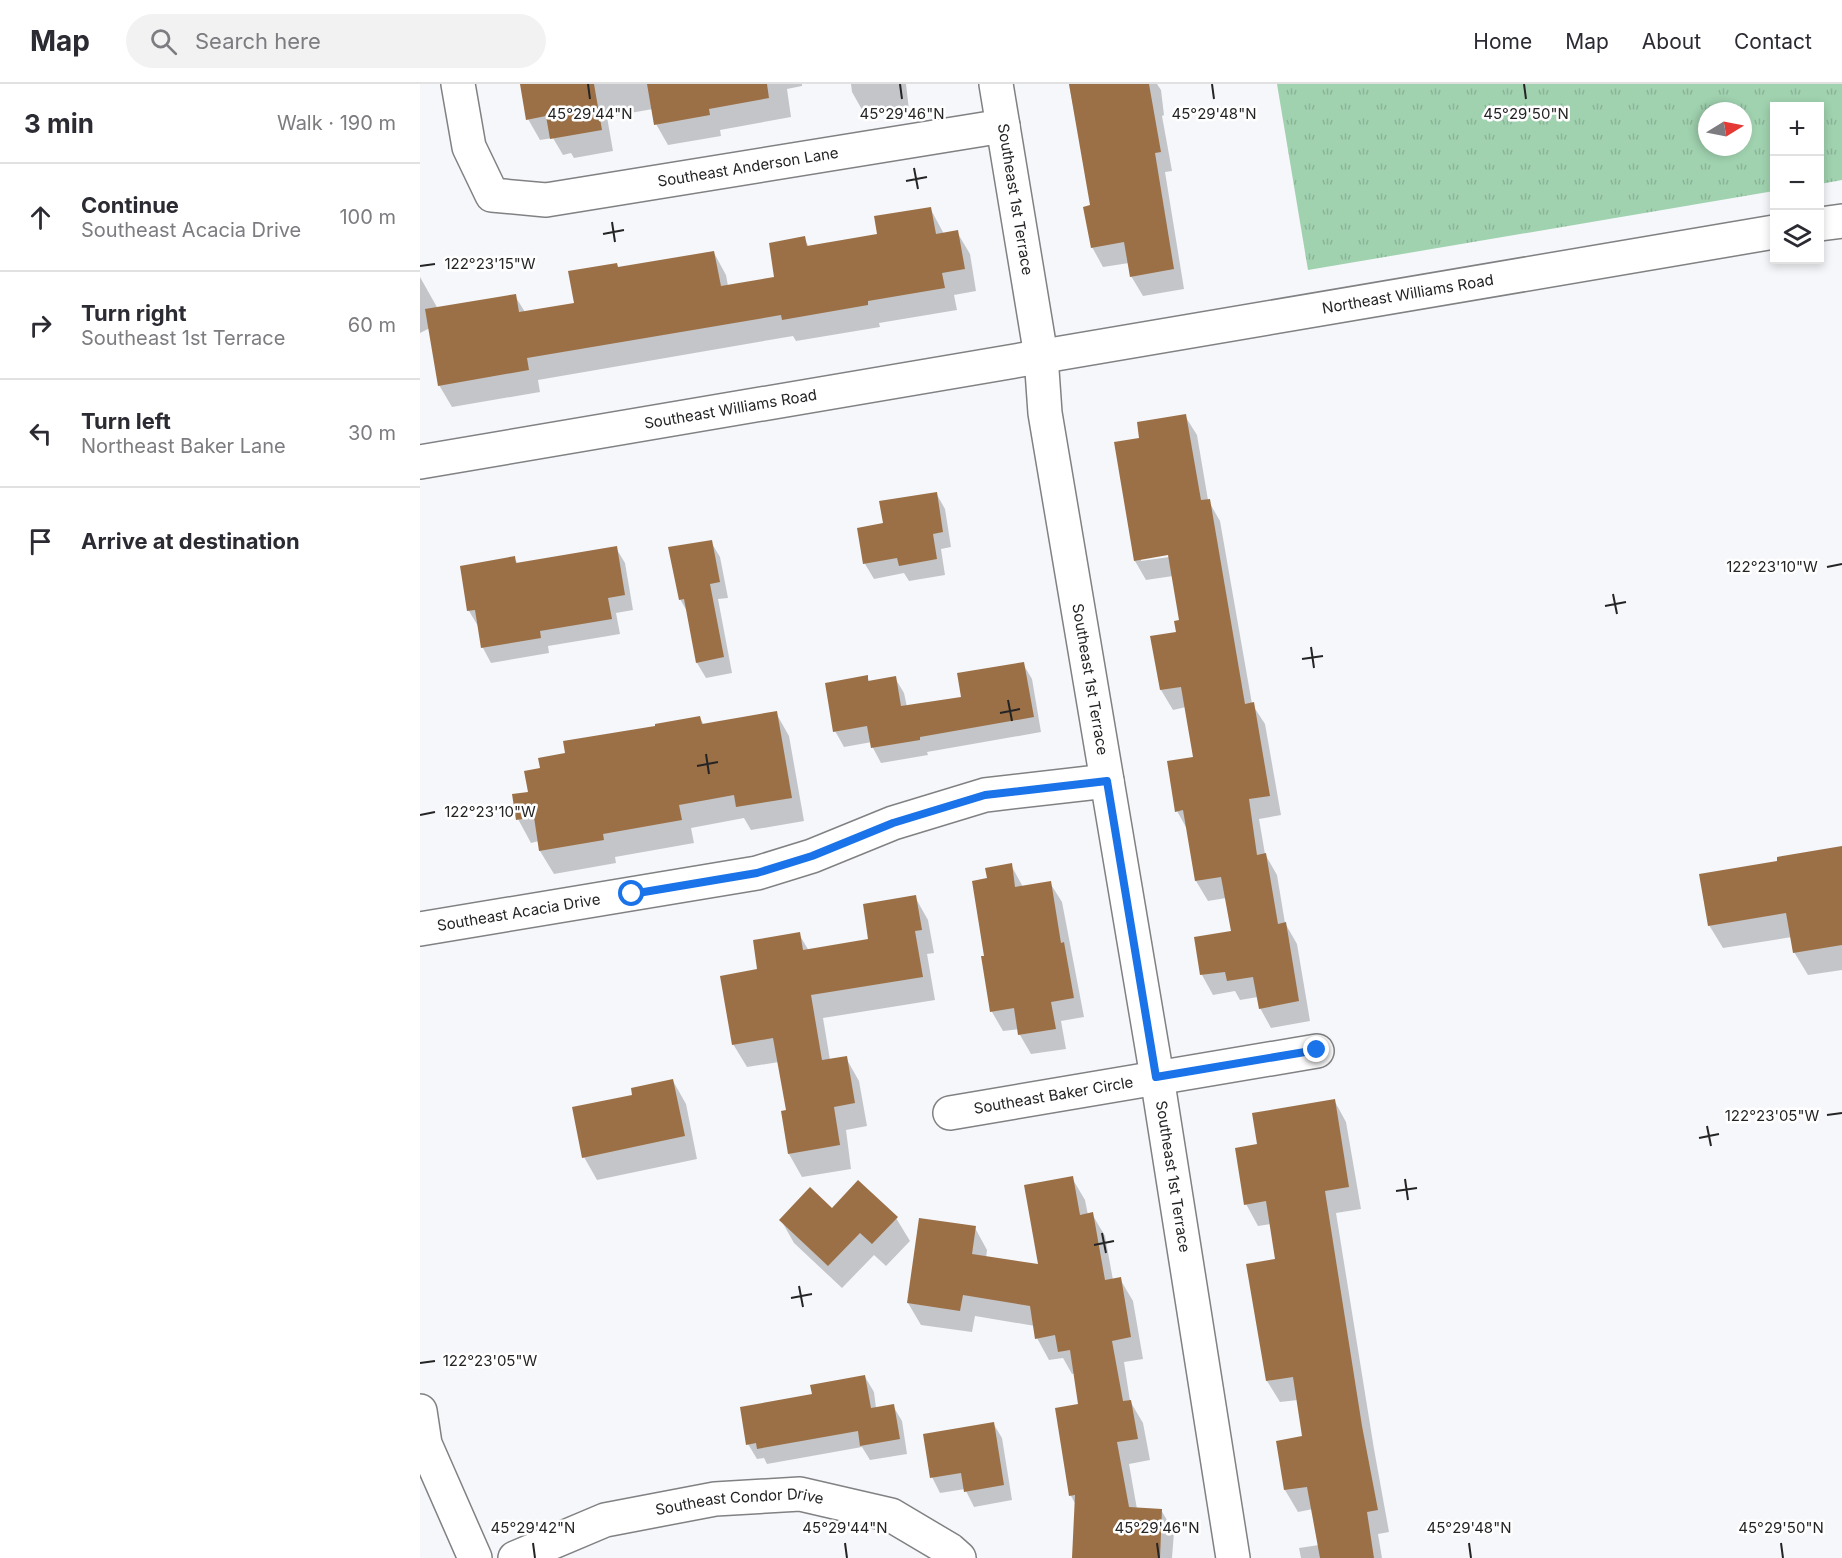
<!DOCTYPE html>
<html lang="en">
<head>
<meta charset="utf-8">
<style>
	:root { --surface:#fff; --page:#f2f2f3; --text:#2b2b33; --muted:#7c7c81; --line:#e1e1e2 }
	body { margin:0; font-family:Inter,sans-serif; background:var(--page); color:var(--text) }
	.controls { position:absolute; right:18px; top:18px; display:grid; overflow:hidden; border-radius:0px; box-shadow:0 3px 9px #0003 }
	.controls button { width:54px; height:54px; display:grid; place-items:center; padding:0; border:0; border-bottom:2px solid var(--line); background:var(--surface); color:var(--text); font:30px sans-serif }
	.compass { position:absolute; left:1278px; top:18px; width:54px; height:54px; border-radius:50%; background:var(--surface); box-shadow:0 3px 9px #0003; rotate:80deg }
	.stop { position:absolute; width:18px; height:18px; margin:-14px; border:4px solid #1a73e8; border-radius:50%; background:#fff }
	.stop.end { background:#1a73e8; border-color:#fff; box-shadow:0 2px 6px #0008 }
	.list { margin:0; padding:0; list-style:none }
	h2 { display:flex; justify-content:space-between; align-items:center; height:78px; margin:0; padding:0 24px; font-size:26px }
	h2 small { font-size:20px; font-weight:400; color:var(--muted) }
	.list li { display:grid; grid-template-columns:39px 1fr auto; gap:18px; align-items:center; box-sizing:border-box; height:108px; padding:0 24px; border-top:2px solid var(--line) }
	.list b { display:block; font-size:22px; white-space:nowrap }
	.list p { margin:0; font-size:20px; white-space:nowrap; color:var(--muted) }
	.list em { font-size:20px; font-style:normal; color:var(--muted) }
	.icon { flex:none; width:33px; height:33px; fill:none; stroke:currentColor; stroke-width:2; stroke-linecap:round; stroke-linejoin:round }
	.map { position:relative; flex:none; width:1422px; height:1474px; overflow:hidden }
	header { display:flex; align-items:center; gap:36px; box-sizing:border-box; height:84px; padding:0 30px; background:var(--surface); border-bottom:2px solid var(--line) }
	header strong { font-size:28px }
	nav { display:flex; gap:33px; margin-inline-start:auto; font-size:21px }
	.search { width:420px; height:54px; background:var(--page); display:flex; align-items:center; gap:15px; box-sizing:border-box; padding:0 21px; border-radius:33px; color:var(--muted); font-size:22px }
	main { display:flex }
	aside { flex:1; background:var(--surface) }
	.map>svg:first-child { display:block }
	.grass { fill:url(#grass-tufts); fill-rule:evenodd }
	.shadow { fill:#0003; fill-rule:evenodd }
	.building { fill:#9b7047 }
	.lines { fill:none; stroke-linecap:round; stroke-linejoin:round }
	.minor-casing { stroke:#808183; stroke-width:36 }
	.minor { stroke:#fff; stroke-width:33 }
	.route { stroke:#1a73e8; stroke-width:8 }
	.ticks { fill:none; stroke:#242425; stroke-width:2 }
	.labels { text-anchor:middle; stroke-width:5; stroke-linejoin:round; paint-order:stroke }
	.street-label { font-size:15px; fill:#242425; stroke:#fff }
	.ticks-label { font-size:15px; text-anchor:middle; fill:#242425; stroke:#fff; stroke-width:5; stroke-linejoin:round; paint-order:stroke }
</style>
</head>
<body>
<header>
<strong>Map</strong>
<div class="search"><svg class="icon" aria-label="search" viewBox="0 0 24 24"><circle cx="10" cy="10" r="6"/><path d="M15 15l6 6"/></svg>Search here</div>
<nav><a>Home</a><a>Map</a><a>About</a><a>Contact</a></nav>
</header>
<main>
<aside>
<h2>3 min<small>Walk · 190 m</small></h2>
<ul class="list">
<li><svg class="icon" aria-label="ahead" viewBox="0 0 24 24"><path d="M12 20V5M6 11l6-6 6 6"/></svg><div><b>Continue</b><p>Southeast Acacia Drive</p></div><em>100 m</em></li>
<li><svg class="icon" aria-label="right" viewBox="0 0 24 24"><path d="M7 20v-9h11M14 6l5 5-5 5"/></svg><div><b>Turn right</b><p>Southeast 1st Terrace</p></div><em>60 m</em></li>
<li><svg class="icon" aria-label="left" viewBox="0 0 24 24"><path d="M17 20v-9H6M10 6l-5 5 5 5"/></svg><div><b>Turn left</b><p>Northeast Baker Lane</p></div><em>30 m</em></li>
<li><svg class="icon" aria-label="arrive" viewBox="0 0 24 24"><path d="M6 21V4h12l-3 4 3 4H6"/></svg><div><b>Arrive at destination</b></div></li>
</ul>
</aside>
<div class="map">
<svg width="1422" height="1474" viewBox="0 0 1422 1474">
	<defs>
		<pattern id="grass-tufts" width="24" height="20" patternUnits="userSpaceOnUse" patternTransform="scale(1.5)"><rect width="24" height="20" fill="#a0d2af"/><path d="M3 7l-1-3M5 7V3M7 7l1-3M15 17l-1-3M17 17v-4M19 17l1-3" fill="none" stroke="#8ab496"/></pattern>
	</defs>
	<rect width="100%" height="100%" fill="#f6f7fa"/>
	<!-- grass -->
	<path class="grass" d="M857,0H1422V96L1400,100V22H1354V107L888,186ZM1287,27H1323V63H1287Z"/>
	<!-- shadow -->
	<path class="shadow" d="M102,0H382V2L367,5L371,33L300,46L301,52L248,61L236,40L233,25L187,33L193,67L154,74L151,69L143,71L133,54L120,56L108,35Z
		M431,0H486L489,26L445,31L432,8Z
		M649,0H737L741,6L744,31L742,32L752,87L745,88L764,205L723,212L711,192L709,179L683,183L672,163V123Z
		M510,124L524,150L537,148L550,170L556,207L534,211L537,226L459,239L460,243L376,257L373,252L118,296L120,308L32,323L19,301L10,244L0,249V193L18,225L95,212L105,228L155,220L198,184L294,169L306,191L308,202L356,194L384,154L389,163L459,151Z
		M765,332L777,351L788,416L800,437L832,620L845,640L861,731L839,735L845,770L857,791L865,839L877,860L890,937L851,944L840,924L838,913L820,916L815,907L793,911L782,891L776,855L813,849L806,814L788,817L776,797L767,745L757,727L774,674L766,623L753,626L741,606L732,553L758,549L761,537L753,492L726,496L715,477L721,356ZM756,469V472L721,477V474Z
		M516,409L525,425L531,463L521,465L525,491L489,497L484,489L454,495L445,480L465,440Z
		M291,458L300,473L308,514L298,515L312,589L286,594L277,579L268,529L260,515Z
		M196,464L205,479L213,526L196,529L200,550L128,562L129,569L71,579L63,564L58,542L49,527L42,483L94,474L98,480Z
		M603,580L612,595L621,648L507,668L508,671L461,679L453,664L452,658L424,663L415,647L447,593L450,598L475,594L484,609L487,623L543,614Z
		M356,629L369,652L384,737L331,746L324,734L271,744L274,759L195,773L196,779L134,790L120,767L119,757L111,759L98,735L122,685L147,670L237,643L280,634L284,641Z
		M1422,763V886L1388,891L1374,868L1372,853L1303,864L1289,841L1359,778Z
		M591,781L603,803L630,799L642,818L664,933L641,937L646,965L611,970L600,951L599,945L583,947L572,928L566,873L569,795Z
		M495,813L508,836L514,869L507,870L515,916L403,934L410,976L426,974L439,997L447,1042L426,1046L431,1085L382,1093L369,1070L368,1027L359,978L327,983L313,960L339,887L379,850L389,867L450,856Z
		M253,997L266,1020L277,1075L177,1096L164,1073L214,1012Z
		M914,1016L926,1038L941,1125L916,1129L954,1365L969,1448L958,1450L962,1474H881L879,1464L899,1461L893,1425L878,1428L865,1406L857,1358L884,1354L878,1316L860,1318L847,1297L857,1177L851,1140L838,1142L826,1120L838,1061Z
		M652,1094L665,1116L668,1131L672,1130L685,1152L693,1196L700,1195L713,1217L723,1275L704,1278L710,1317L723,1339L730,1376L709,1380L717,1425L741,1426L754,1448L752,1474H654L656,1421L651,1412L637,1325L659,1322L655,1289L652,1290L643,1274L629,1276L617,1254L615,1242L555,1232L552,1248L501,1241L488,1219L555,1144L567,1166L566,1174L620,1182Z
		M412,1126L476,1134L490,1157L466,1182L454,1171L422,1204L374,1159L361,1136Z
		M445,1293L454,1308L456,1324L473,1322L482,1337L487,1370L450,1376L442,1363L347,1380L344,1374L337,1375L328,1360L394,1312Z
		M573,1339L582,1354L592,1416L554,1423L545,1405L520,1409L512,1393Z"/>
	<!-- building -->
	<path class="building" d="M100,0H174L182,46L130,55L126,32L106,36Z
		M227,0H347L349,14L289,25L290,31L234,41Z
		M649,0H729L741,68L735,69L754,185L710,193L704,158L671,164L663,123L670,121Z
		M511,123L516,150L538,146L545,185L522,189L525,204L448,217V221L362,236L361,231L107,274L109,286L18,302L5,225L96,210L99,228L154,219L148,187L197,179L198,183L294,167L301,202L354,193L349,159L385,152L387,162L457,150L454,132Z
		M766,330L781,416L790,415L825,620L834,618L850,712L829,715L837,771L846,769L858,840L866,838L879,917L839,925L833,893L807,897L805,888L780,891L774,853L811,847L801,793L775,797L763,726L755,728L747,677L773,673L761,603L740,606L730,552L756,548L754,537L759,536L748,471L714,477L694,358L719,354L717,338Z
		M517,408L523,448L513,450L517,475L479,482L477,474L443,480L437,444L463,439L459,417Z
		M292,456L300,498L290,500L304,573L276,579L264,515L259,516L248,463Z
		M197,462L205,511L188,514L192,535L120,547L121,554L61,564L55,526L47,527L40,482L95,472L96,479Z
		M604,578L614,633L500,653V656L451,664L447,642L413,648L405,599L448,591V597L476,592L481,622L541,613L537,589Z
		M357,627L372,714L316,723L314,711L259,721L262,736L183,750L184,756L119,767L114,733L96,736L92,710L108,708L104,687L120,684L118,674L145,669L143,657L235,642V640L280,632L282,640Z
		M1422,762V861L1373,869L1366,829L1288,842L1279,790L1357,777V773Z
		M592,779L595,803L631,797L641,859L644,858L654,914L631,918L636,945L598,951L594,924L570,928L561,872H564L552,797L567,794L565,784Z
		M496,811L502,846L495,847L503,893L391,911L402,976L427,972L435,1019L414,1023L420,1061L368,1070L361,1027L366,1026L353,954L312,961L300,892L337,885L333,856L380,848L383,866L448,855L443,820Z
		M253,995L265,1052L162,1074L152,1023L212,1011L211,1004Z
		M915,1015L929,1103L905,1107L942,1342L958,1426L947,1428L954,1474H900L887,1403L864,1406L856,1357L882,1352L873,1293L846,1297L826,1180L855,1175L846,1117L824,1121L815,1064L837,1060L832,1029Z
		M653,1092L660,1131L673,1128L685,1196L701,1193L711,1253L692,1257L703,1317L711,1316L718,1355L697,1358L709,1423L742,1425L740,1474H652L655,1411L649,1412L635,1324L658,1320L650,1266L638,1268L635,1251L615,1255L610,1222L543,1211L540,1227L487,1219L499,1134L556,1142L552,1170L618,1180L604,1101Z
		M438,1096L478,1133L452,1160L440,1149L408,1182L359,1136L390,1103L412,1124Z
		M445,1291L451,1324L474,1320L480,1355L440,1362L438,1347L337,1365L336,1359L326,1361L320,1323L392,1310L390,1301Z
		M574,1338L584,1401L544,1408L541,1389L510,1394L503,1350Z"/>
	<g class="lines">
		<!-- minor casing -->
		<g class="minor-casing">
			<g id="minor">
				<path id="s1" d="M38,0L49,63L72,111L126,116L583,42"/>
				<path id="s2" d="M576,0L621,272L625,329L737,993L813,1474"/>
				<path d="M1400,140L1422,137"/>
				<path id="s3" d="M0,378L1354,148"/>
				<path id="s4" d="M0,845L337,789L392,772L473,739L565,711L687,697"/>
				<path id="s5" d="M530,1029L897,967"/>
				<path d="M0,1327L5,1360L55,1474"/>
				<path id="s6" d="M95,1474L185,1436L295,1415L380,1410L471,1431L530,1466L539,1474"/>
			</g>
		</g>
		<!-- minor -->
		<use href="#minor" class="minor"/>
	</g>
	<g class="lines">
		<!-- route -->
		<path class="route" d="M212,810L337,789L392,772L473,739L565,711L687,697L736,993L897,966"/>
	</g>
	<!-- ticks -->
	<path class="ticks" d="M168,0L170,15M480,0L482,15M792,0L794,15M1104,0L1106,15M494,84L498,105M486,97L507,93M192,138L195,158M183,150L204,146M0,182L15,180M1407,483L1422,480M1193,510L1197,530M1185,522L1206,518M891,563L894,584M882,575L903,572M588,616L592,637M580,629L600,625M286,670L289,690M277,682L298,678M0,731L15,728M1407,1031L1422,1029M1287,1042L1291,1062M1279,1054L1299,1050M985,1095L988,1116M976,1107L997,1104M682,1149L686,1169M674,1161L694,1157M379,1202L383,1223M371,1214L392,1210M0,1279L15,1277M113,1459L115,1474M425,1459L427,1474M737,1459L739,1474M1049,1459L1051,1474M1361,1459L1363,1474"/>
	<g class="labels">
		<!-- street labels -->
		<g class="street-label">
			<text dy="5" stroke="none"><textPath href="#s1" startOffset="376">Southeast Anderson Lane</textPath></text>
			<text dy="5" stroke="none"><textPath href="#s2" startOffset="117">Southeast 1st Terrace</textPath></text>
			<text dy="5" stroke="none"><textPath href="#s3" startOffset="1002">Northeast Williams Road</textPath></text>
			<text dy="5" stroke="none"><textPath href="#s3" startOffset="315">Southeast Williams Road</textPath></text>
			<text dy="5" stroke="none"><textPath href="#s2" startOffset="603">Southeast 1st Terrace</textPath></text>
			<text dy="5" stroke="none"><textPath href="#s4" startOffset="100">Southeast Acacia Drive</textPath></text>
			<text dy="5" stroke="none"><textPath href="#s5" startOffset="105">Southeast Baker Circle</textPath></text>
			<text dy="5" stroke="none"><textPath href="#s2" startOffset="1107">Southeast 1st Terrace</textPath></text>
			<text dy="5" stroke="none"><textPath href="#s6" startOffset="234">Southeast Condor Drive</textPath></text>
		</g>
	</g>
	<g class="ticks-label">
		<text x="170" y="35">45°29'44"N</text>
		<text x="482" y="35">45°29'46"N</text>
		<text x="794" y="35">45°29'48"N</text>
		<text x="1106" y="35">45°29'50"N</text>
		<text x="70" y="185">122°23'15"W</text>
		<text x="1352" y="488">122°23'10"W</text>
		<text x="70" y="733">122°23'10"W</text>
		<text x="1352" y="1037">122°23'05"W</text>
		<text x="70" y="1282">122°23'05"W</text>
		<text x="113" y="1449">45°29'42"N</text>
		<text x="425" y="1449">45°29'44"N</text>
		<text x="737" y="1449">45°29'46"N</text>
		<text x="1049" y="1449">45°29'48"N</text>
		<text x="1361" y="1449">45°29'50"N</text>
	</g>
</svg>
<div class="controls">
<button>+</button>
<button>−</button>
<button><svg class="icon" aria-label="layers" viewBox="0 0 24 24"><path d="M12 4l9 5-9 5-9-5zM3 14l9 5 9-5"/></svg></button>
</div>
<svg class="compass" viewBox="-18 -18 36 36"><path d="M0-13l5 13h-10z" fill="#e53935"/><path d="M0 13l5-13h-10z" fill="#7c7c81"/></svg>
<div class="stop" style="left:212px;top:810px"></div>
<div class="stop end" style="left:897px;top:966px"></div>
</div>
</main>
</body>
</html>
